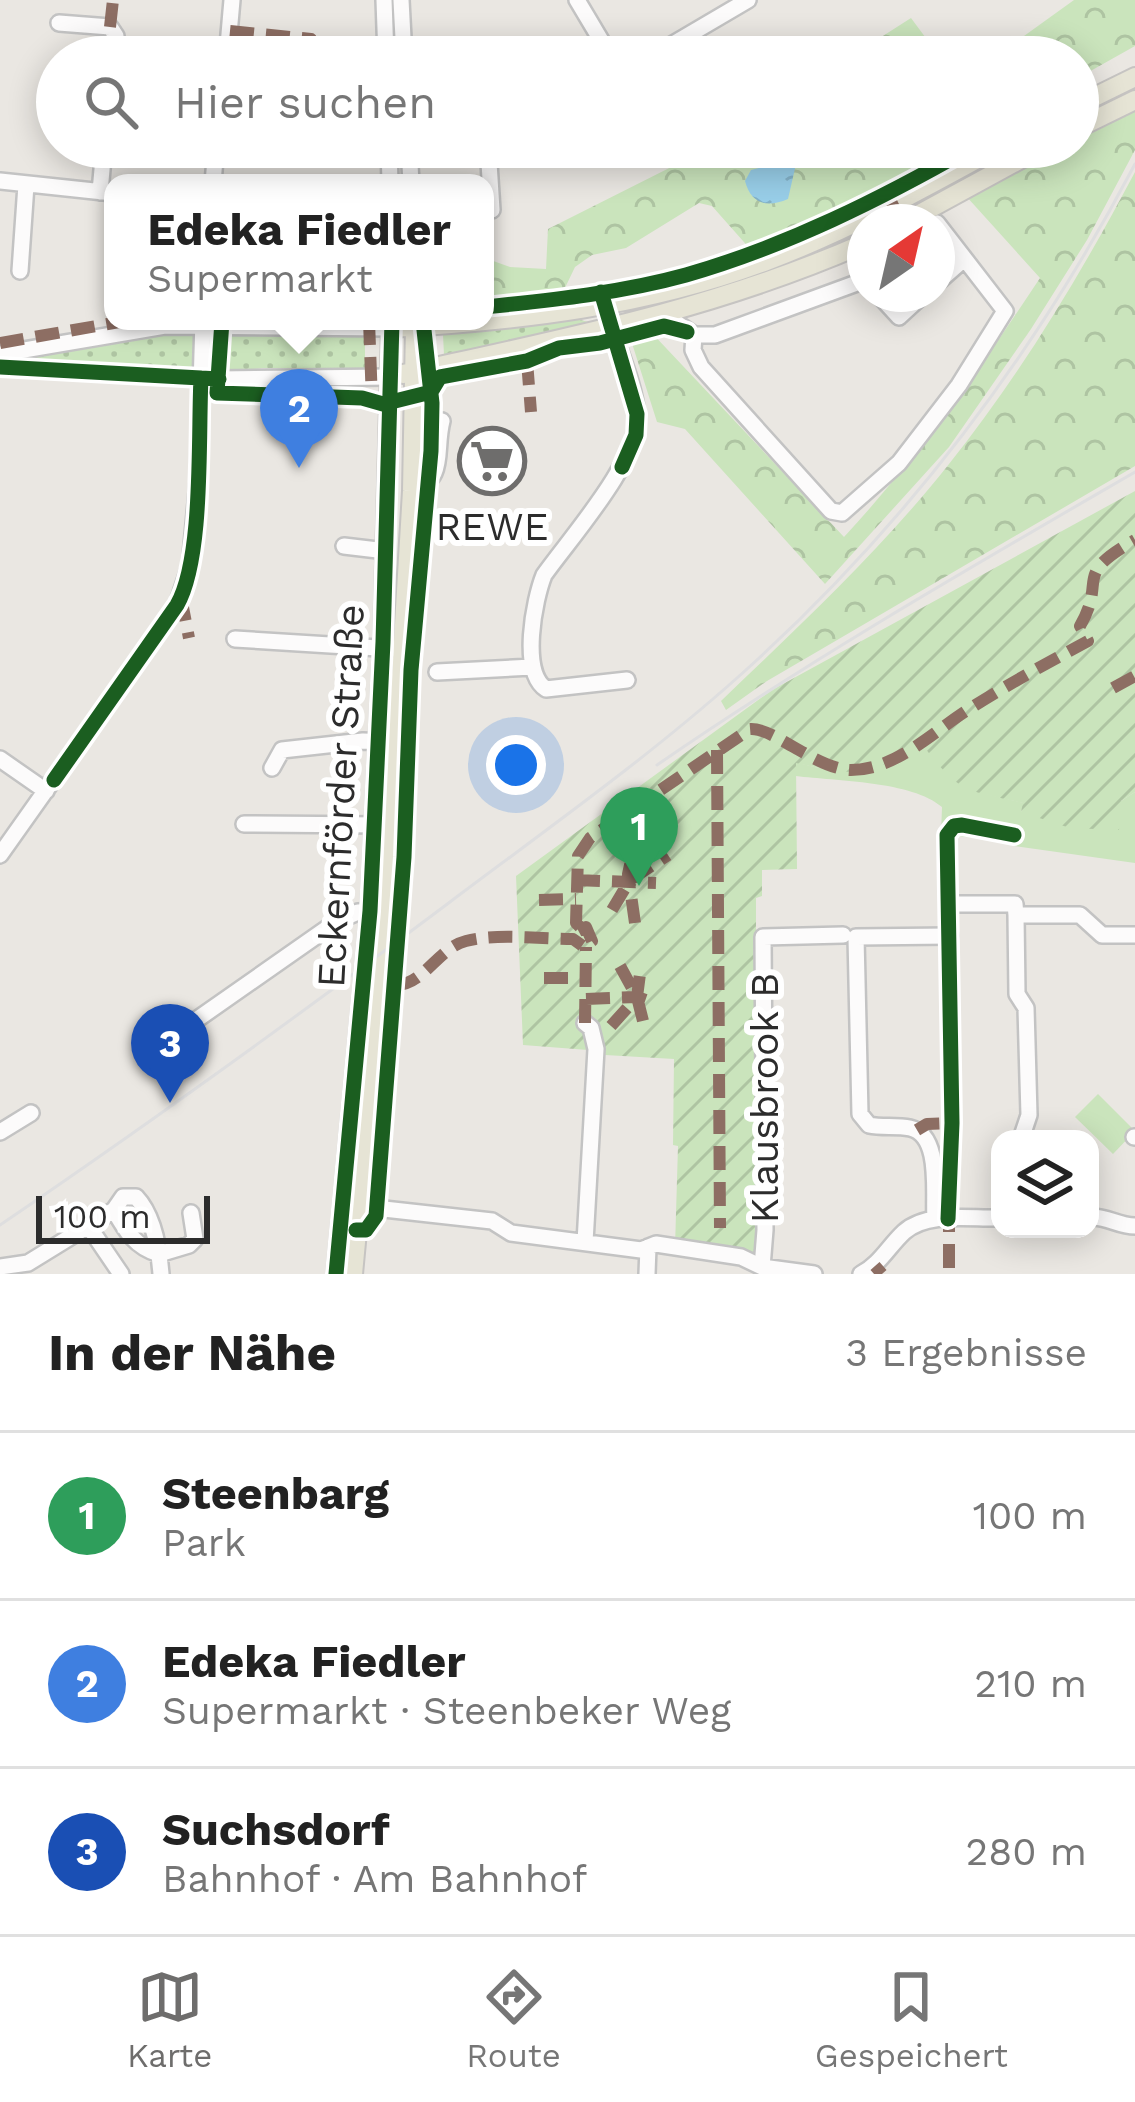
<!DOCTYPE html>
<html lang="de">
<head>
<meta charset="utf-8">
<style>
	:root { --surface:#fff; --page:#f6f6f6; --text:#222; --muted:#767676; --line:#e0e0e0; --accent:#6e6d6c }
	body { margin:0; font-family:"Work Sans",sans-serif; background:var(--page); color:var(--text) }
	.controls { position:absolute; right:36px; bottom:36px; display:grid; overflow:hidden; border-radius:24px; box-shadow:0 6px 30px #0003 }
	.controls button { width:108px; height:108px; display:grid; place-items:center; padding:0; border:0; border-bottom:3px solid var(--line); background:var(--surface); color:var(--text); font:60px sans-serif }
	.compass { position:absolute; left:847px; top:204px; width:108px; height:108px; border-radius:50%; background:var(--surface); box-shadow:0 6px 30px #0003; rotate:34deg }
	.scale { position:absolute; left:36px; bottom:30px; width:174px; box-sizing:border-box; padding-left:12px; border:6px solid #2c2c2c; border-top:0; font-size:33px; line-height:42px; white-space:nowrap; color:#2c2c2c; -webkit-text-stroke:9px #fff; paint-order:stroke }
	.you { position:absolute; left:516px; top:765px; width:42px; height:42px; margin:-30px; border:9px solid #fff; border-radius:50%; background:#1a73e8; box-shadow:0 0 0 18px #1a73e833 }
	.badge { display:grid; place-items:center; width:78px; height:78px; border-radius:50%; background:var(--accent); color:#fff; font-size:39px; font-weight:700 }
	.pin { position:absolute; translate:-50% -99px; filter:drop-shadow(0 3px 6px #0008) }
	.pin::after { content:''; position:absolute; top:63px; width:42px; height:36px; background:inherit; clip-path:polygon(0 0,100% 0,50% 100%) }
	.popup { position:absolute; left:104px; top:174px; width:390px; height:156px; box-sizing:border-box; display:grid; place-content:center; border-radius:24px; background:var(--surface); filter:drop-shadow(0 3px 9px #0005); font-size:39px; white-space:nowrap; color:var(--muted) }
	.popup b { font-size:45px; color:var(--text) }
	.popup::after { content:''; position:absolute; left:50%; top:100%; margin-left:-24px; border:24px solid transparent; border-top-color:var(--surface) }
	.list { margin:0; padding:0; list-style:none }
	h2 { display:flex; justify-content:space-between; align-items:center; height:156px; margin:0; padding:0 48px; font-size:51px }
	h2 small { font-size:39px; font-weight:400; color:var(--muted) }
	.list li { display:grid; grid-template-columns:78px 1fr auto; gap:36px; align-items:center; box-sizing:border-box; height:168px; padding:0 48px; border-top:3px solid var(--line) }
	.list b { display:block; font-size:45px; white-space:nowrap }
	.list p { margin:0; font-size:39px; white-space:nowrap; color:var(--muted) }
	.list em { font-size:39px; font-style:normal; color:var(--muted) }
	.icon { flex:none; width:66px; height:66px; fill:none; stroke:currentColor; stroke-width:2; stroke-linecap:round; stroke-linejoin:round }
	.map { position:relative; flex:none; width:1135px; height:1274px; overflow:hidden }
	.search { position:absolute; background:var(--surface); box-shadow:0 6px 30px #0003; left:36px; right:36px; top:36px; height:132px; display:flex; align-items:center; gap:30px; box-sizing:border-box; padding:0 42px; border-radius:66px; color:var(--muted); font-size:45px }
	.sheet { height:660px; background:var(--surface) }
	nav { display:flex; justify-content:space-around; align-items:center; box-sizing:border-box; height:168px; border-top:3px solid var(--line); background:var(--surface); font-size:33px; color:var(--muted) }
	nav a { display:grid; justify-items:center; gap:6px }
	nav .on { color:var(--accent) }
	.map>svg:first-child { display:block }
	.grass { fill:url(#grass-dots) }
	.forest { fill:url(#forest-crowns) }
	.park { fill:#cae4bc }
	.garden { fill:url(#garden-furrows) }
	.water { fill:url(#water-ripples) }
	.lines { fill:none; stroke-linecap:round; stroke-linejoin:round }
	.minor-casing { stroke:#c3c3c3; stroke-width:20 }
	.major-casing { stroke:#c6c4c2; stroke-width:22 }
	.minor { stroke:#fcfbfb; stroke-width:15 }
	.major { stroke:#e6e4d5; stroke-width:18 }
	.rail { stroke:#dededf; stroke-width:3 }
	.quiet { stroke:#8d6e63; stroke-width:12; stroke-dasharray:24 12; stroke-linecap:butt }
	.cycleway-casing { stroke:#fff; stroke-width:22 }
	.cycleway { stroke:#1b5e20; stroke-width:15 }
	.labels { text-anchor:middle; stroke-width:12; stroke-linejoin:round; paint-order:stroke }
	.poi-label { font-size:39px; fill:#2c2c2c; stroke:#fff }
	.street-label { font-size:39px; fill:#2c2c2c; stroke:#fff }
</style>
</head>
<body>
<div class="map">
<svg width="1135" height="1274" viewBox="0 0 1135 1274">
	<defs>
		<pattern id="grass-dots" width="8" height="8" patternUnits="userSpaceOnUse" patternTransform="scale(3)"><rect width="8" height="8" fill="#cae4bc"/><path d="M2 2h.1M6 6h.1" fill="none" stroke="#aec4a2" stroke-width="1.8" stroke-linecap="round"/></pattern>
		<pattern id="forest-crowns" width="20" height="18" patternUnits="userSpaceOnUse" patternTransform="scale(3)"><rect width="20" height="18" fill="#cae4bc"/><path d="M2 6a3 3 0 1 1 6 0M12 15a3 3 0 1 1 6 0" fill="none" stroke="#aec4a2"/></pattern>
		<pattern id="garden-furrows" width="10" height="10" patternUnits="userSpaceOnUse" patternTransform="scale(3)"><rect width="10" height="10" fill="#cae4bc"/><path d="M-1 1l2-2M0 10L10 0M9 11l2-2" fill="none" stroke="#aec4a2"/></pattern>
		<pattern id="water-ripples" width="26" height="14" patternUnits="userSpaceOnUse" patternTransform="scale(3)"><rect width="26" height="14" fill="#98cee8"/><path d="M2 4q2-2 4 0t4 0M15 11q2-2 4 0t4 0" fill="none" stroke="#83b1c7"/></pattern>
	</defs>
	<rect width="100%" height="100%" fill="#eae7e2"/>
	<!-- grass -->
	<path class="grass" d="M577,319L592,323L464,354L444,355L443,335Z
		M193,330L195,363L187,371L3,360L118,337Z
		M228,331L365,337V369L263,368L225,372Z"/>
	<!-- forest -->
	<path class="forest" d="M1074,0H1135V46L1078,78V57H995Z
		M911,18L940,57H850Z
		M1135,105V150L1087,240L1031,329L949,447L825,584L685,429L657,422L630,337L650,331L844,537C919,456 980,369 1040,278L966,196L1051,147H1078V133Z
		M711,147H965L839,213L751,250L712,206L699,203L626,248L592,255L575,267L563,292L485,299V258L510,267L546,269L548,229Z
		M1135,172V466L767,681L726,710L721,701C800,625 881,550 949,464C1021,374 1081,274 1135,172Z"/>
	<!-- park -->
	<path class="park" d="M922,743C959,792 967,789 1024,803L1021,812L1121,801L1135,792V863L1014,846L1013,841L941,835L942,807C912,781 836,781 796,776V762C847,778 878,769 922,743Z
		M1098,1094L1135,1131L1113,1154L1075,1117Z"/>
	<!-- garden -->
	<path class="garden" d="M1135,491V792L1121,801L1119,830L1070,828L1021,812L1023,803C963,789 960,794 922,744C864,777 860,777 796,763L797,869L762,870V896L756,898V932L761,933V1265L675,1247L678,1146L673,1145L674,1059L588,1054V1050L523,1045L516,876L772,690Z"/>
	<!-- water -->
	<path class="water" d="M792,160L796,164L788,199C767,208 751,204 745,181L751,170Z"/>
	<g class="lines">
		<!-- minor casing -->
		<g class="minor-casing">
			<path id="minor" d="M384,0L386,57
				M401,0L404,57
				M577,0L611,57
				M59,23L110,27L116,36L113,57
				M227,57L232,0
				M651,57L748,0
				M389,147L390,183
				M409,147L411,183
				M488,147L492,210
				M0,181L113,193
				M213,183L216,147
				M100,192L104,147
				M20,271L26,185
				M937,283L963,260
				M878,294L899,317L924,294
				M665,315L694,335H715L865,280
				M608,316C617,348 634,382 637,415C641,459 571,537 544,575C534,600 520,672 546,689L627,680
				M694,335L693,350L701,367L831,511L842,513L899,463L959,385L1005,311L937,223
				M0,354L165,326L391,328L392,321
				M0,367L219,379L390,377
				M412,491C447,478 434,452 442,421
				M344,546L386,551
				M235,639L394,649
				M437,672L532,667
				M0,759L46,791
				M272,768L282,750L363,741L388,742
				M244,824L383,825
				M0,855L177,605L190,566L198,482L203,321
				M955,904H1015L1016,915
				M585,1023L591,1028L596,1049L585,1242
				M169,1039L339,920L358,912L379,911
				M0,1132L31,1113
				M1134,1137H1135
				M1021,1139L1029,1115L1026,1008L1017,994L1016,915H1080L1102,935H1135
				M348,1205L492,1221L511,1233L641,1250L656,1244L741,1257L762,1267L814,1274
				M1090,1217C1107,1216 1118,1226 1135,1226
				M935,1219C933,1194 942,1135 910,1128C896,1125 882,1128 869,1125L860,1114L856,937L950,936
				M87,1224L121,1274
				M159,1254C135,1247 126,1231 114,1210L123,1197H136C154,1216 159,1248 161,1274
				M159,1254L189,1245L195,1239L191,1213
				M0,1267L28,1263L114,1210
				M762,1267L765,1230L763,937L843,935
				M647,1274L648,1247
				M861,1274C880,1264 888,1247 904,1232C927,1211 971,1219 1000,1218"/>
		</g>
		<!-- major casing -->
		<g class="major-casing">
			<path id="major" d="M1078,105L1135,77
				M1078,128L1135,100
				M905,222L1043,147
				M403,374C566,338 712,310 865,243
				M336,1274L370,911L383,642L391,328C519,321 648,306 769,260C849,230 924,188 999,147
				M353,1274L380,987L396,759L412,491L415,327"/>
		</g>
		<!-- minor -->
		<use href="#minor" class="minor"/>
		<!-- major -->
		<use href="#major" class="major"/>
		<!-- rail -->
		<path class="rail" d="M657,765C811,659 973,566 1135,472
			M0,1225C153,1121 302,1013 450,902C547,829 646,759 737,678C901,532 1033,358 1135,164"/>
		<!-- quiet -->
		<path class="quiet" d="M110,27L113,0
			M230,31L311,39L318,57
			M887,193L901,222
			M369,321L372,401
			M0,343L125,321
			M527,361L531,412
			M181,597L189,638
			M1113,688L1135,676
			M717,750L720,1228
			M576,880L656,883
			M539,900L576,899
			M612,910L630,880L668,855
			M635,923L628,874L635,843
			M580,927L576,923L578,856L590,838L750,729C773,727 816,769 851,770C895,770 932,733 966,711C1005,686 1047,663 1088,641L1080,626C1108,578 1070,577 1135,540
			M620,966L637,997L643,1021
			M544,978H586
			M395,985C423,986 438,948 466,941C498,933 539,939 573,939L584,947L592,941L586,927L573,934
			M586,999L637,997L654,1003
			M585,1023L586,947
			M611,1026L637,997L641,966
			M917,1130L927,1124L952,1123
			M949,1208V1274
			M875,1266L882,1274"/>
		<!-- cycleway casing -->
		<g class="cycleway-casing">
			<path id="cycleway" d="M601,292L637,414L636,435L622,467
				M485,307C552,300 621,293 686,275C787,246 881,199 972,147
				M222,321L217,393L362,398L383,404L431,392L440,377L527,361L559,348L600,343L664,326L687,332
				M0,367L219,379
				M54,780L177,605C204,558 198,435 201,378
				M948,1219L952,1123L947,835L954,826L962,825L1014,835
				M356,1230H366L376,1216L404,857L411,670L431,451L432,403L423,321
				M336,1274L370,911L383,642L392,321"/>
		</g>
		<!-- cycleway -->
		<use href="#cycleway" class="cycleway"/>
	</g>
	<!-- icons -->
	<defs>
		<g id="supermarket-ring" transform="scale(3.45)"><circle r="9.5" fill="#fff" stroke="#6e6d6c" stroke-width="1.5"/><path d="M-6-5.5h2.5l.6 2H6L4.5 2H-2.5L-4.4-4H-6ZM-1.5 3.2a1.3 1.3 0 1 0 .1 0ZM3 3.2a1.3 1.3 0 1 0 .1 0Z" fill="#6e6d6c"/></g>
	</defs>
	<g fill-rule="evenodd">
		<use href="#supermarket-ring" x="492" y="461"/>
	</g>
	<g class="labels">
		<!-- poi labels -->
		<g class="poi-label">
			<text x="492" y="540">REWE</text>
		</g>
		<!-- street labels -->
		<g class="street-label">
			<text transform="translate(340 796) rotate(-87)" y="14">Eckernförder Straße</text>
			<text transform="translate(764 1098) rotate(-90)" y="14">Klausbrook B</text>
		</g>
	</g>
</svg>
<div class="controls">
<button><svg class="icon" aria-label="layers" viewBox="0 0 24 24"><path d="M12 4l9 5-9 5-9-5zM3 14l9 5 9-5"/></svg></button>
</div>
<svg class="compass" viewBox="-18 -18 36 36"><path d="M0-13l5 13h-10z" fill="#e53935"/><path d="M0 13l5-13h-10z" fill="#767676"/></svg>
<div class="scale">100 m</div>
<div class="you"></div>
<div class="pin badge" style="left:639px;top:886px;background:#2e9e5b">1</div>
<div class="pin badge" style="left:299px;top:468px;background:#3f7fe0">2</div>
<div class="popup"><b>Edeka Fiedler</b>Supermarkt</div>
<div class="pin badge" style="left:170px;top:1103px;background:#1a4fb4">3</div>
<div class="search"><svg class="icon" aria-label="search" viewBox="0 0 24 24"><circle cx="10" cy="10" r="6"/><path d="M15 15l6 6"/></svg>Hier suchen</div>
</div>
<section class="sheet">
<h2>In der Nähe<small>3 Ergebnisse</small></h2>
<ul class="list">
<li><span class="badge" style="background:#2e9e5b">1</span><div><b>Steenbarg</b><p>Park</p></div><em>100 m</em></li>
<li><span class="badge" style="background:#3f7fe0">2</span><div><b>Edeka Fiedler</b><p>Supermarkt · Steenbeker Weg</p></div><em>210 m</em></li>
<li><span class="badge" style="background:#1a4fb4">3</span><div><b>Suchsdorf</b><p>Bahnhof · Am Bahnhof</p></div><em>280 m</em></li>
</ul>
</section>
<nav>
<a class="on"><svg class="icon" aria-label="map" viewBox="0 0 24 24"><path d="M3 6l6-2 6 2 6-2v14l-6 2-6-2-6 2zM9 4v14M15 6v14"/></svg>Karte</a>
<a><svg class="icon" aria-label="directions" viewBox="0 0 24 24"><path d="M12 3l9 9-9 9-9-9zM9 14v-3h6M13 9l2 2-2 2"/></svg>Route</a>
<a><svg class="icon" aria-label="saved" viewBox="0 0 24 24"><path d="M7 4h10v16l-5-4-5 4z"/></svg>Gespeichert</a>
</nav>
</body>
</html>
